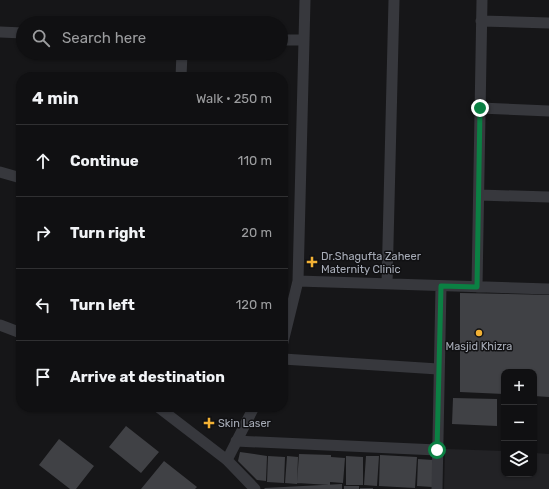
<!DOCTYPE html>
<html lang="en">
<head>
<meta charset="utf-8">
<style>
	:root { --surface:#101012; --page:#1e1e20; --text:#f1f3f6; --muted:#9c9d9f; --line:#303032 }
	body { margin:0; font-family:Rubik,sans-serif; background:var(--page); color:var(--text) }
	.controls { position:absolute; right:12px; bottom:12px; display:grid; overflow:hidden; border-radius:8px; box-shadow:0 1px 3px #0004 }
	.controls button { width:36px; height:36px; display:grid; place-items:center; padding:0; border:0; border-bottom:1px solid var(--line); background:var(--surface); color:var(--text); font:20px sans-serif }
	.stop { position:absolute; width:12px; height:12px; margin:-9px; border:3px solid #0b8043; border-radius:50%; background:#fff }
	.stop.end { background:#0b8043; border-color:#fff; box-shadow:0 1px 4px #0008 }
	.list { margin:0; padding:0; list-style:none }
	h2 { display:flex; justify-content:space-between; align-items:center; height:52px; margin:0; padding:0 16px; font-size:17px }
	h2 small { font-size:13px; font-weight:400; color:var(--muted) }
	.list li { display:grid; grid-template-columns:26px 1fr auto; gap:12px; align-items:center; box-sizing:border-box; height:72px; padding:0 16px; border-top:1px solid var(--line) }
	.list b { display:block; font-size:15px; white-space:nowrap }
	.list em { font-size:13px; font-style:normal; color:var(--muted) }
	.icon { flex:none; width:22px; height:22px; fill:none; stroke:currentColor; stroke-width:2; stroke-linecap:round; stroke-linejoin:round }
	.map { position:relative; flex:none; width:549px; height:489px; overflow:hidden }
	.search { position:absolute; background:var(--surface); box-shadow:0 1px 3px #0004; left:16px; top:16px; width:272px; height:44px; display:flex; align-items:center; gap:10px; box-sizing:border-box; padding:0 14px; border-radius:22px; color:var(--muted); font-size:15px }
	.panel { position:absolute; background:var(--surface); box-shadow:0 1px 3px #0004; left:16px; top:72px; width:272px; height:340px; border-radius:16px }
	.map>svg:first-child { display:block }
	.built { fill:#222225 }
	.building { fill:#404145 }
	.lines { fill:none; stroke-linecap:round; stroke-linejoin:round }
	.minor { stroke:#37383d; stroke-width:11 }
	.route { stroke:#0b8043; stroke-width:5 }
	.poi-dot { fill:#f2b134; stroke:#111113; stroke-width:1.5 }
	.labels { text-anchor:middle; stroke-width:3; stroke-linejoin:round; paint-order:stroke }
	.poi-label { font-size:11px; fill:#a8adb8; stroke:#111113; text-anchor:start }
</style>
</head>
<body>
<div class="map">
<svg width="549" height="489" viewBox="0 0 549 489">
	<rect width="100%" height="100%" fill="#161618"/>
	<!-- built -->
	<path class="built" d="M445,449L504,451V474H534V453L549,454V489H444Z"/>
	<!-- building -->
	<path class="building" d="M460,293L549,295V397L534,396V372H504V394L460,392Z
		M453,398L497,399V426L452,424Z
		M126,426L159,452L141,473L109,447Z
		M59,439L94,466L76,489H70L39,465Z
		M240,452L267,456L266,481L257,480L238,461Z
		M299,454L331,455V457L345,458L343,483L330,482V485L297,483Z
		M380,455L417,457L415,488L379,486Z
		M268,456L285,457L284,483L267,482Z
		M287,456L298,457L297,484L285,483Z
		M346,456L363,457V485H346Z
		M366,456H379L377,486L364,485Z
		M418,459L433,460L432,487L417,486Z
		M164,461L197,487L195,489H141Z
		M342,484V489H265L264,488Z
		M344,486H359V489H344Z
		M360,488H373V489H360Z"/>
	<g class="lines">
		<!-- minor -->
		<path class="minor" d="M481,21L549,23
			M0,32L23,33
			M281,40H303
			M181,77L182,53
			M480,108L549,111
			M0,172L21,178
			M479,195L549,197
			M298,281L549,289
			M387,284L394,0
			M477,287L482,0
			M0,325L21,333
			M283,342L298,281L305,0
			M283,359L438,369
			M158,407L227,460L255,489
			M236,441L437,450
			M227,460L254,407
			M437,489L441,286"/>
	</g>
	<g class="lines">
		<!-- route -->
		<path class="route" d="M437,450L441,286L477,287L480,108"/>
	</g>
	<!-- markers -->
	<g class="poi-dot">
		<path d="M310 256h4v4h4v4h-4v4h-4v-4h-4v-4h4z"/>
		<circle cx="479" cy="333" r="4"/>
		<path d="M207 417h4v4h4v4h-4v4h-4v-4h-4v-4h4z"/>
	</g>
	<g class="labels">
		<!-- poi labels -->
		<g class="poi-label">
			<text x="321" y="260">Dr.Shagufta Zaheer<tspan x="321" dy="13">Maternity Clinic</tspan></text>
			<text x="479" y="350" text-anchor="middle">Masjid Khizra</text>
			<text x="218" y="427">Skin Laser</text>
		</g>
	</g>
</svg>
<div class="controls">
<button>+</button>
<button>−</button>
<button><svg class="icon" aria-label="layers" viewBox="0 0 24 24"><path d="M12 4l9 5-9 5-9-5zM3 14l9 5 9-5"/></svg></button>
</div>
<div class="stop" style="left:437px;top:450px"></div>
<div class="stop end" style="left:480px;top:108px"></div>
<div class="search"><svg class="icon" aria-label="search" viewBox="0 0 24 24"><circle cx="10" cy="10" r="6"/><path d="M15 15l6 6"/></svg>Search here</div>
<section class="panel">
<h2>4 min<small>Walk · 250 m</small></h2>
<ul class="list">
<li><svg class="icon" aria-label="ahead" viewBox="0 0 24 24"><path d="M12 20V5M6 11l6-6 6 6"/></svg><div><b>Continue</b></div><em>110 m</em></li>
<li><svg class="icon" aria-label="right" viewBox="0 0 24 24"><path d="M7 20v-9h11M14 6l5 5-5 5"/></svg><div><b>Turn right</b></div><em>20 m</em></li>
<li><svg class="icon" aria-label="left" viewBox="0 0 24 24"><path d="M17 20v-9H6M10 6l-5 5 5 5"/></svg><div><b>Turn left</b></div><em>120 m</em></li>
<li><svg class="icon" aria-label="arrive" viewBox="0 0 24 24"><path d="M6 21V4h12l-3 4 3 4H6"/></svg><div><b>Arrive at destination</b></div></li>
</ul>
</section>
</div>
</body>
</html>
